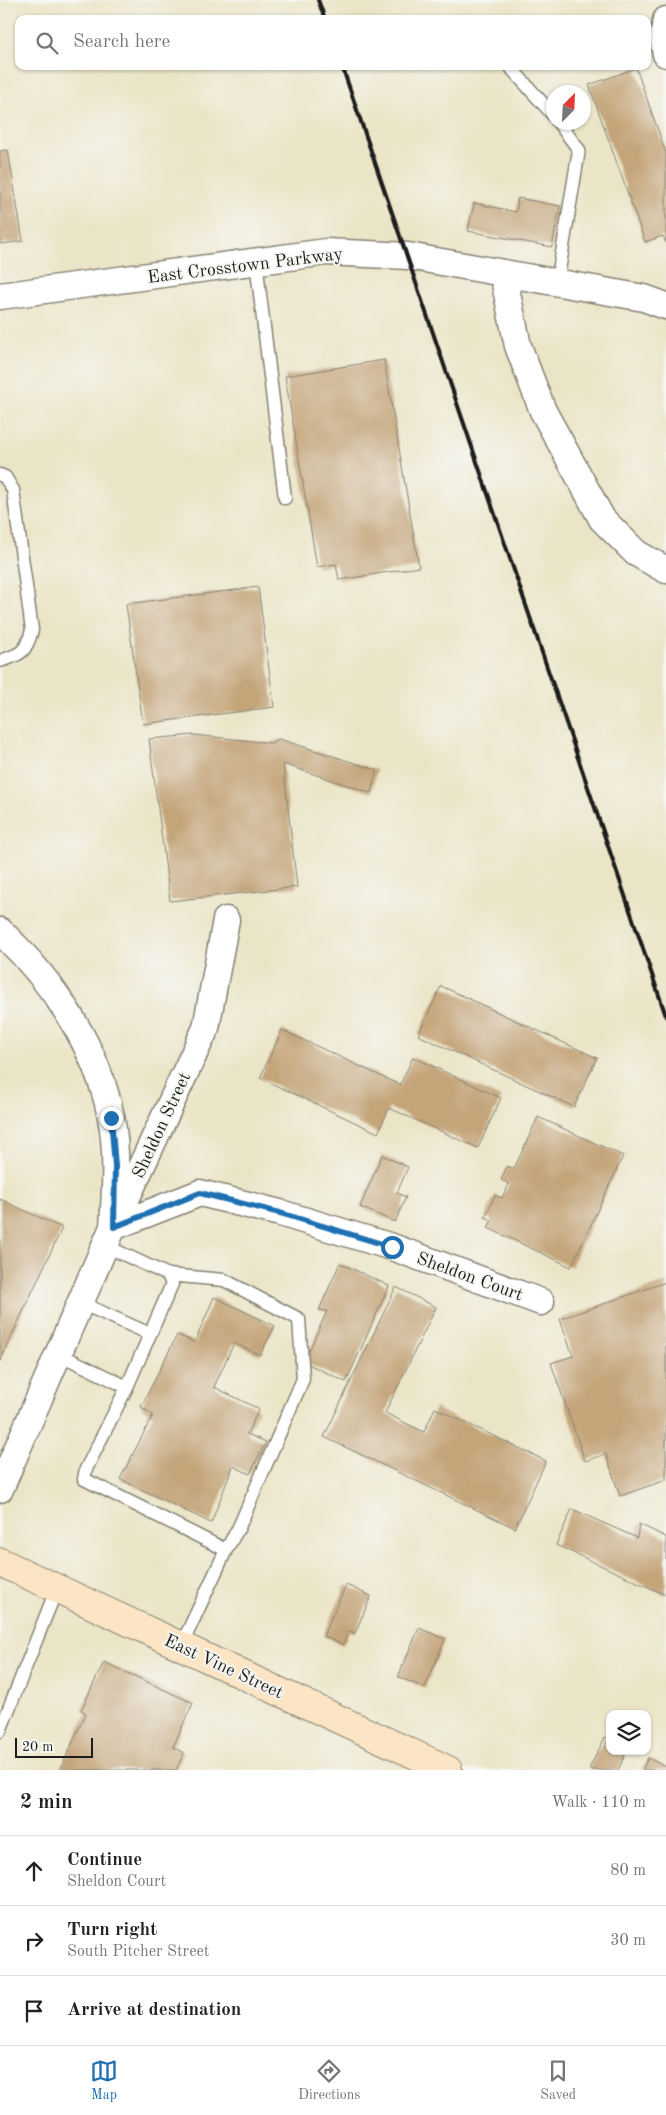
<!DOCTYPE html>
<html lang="en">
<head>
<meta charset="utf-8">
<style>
	:root { --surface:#fff; --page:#f2f2f2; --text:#222; --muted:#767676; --line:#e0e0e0; --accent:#1f6fb2 }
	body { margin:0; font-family:"Old Standard TT",serif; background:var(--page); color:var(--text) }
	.controls { position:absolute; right:15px; bottom:15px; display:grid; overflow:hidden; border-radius:10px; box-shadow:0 1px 4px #0004 }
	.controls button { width:45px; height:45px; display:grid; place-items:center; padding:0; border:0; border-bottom:1px solid var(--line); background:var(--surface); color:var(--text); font:25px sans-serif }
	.compass { position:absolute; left:546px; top:85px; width:45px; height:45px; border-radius:50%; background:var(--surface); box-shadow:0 1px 4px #0004; rotate:24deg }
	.scale { position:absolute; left:15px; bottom:12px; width:78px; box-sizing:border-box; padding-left:5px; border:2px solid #1c1c1c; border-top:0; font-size:14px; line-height:18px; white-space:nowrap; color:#1c1c1c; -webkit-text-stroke:4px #f6f6f2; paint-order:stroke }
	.stop { position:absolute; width:15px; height:15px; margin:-11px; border:4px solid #1f6fb2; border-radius:50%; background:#fff }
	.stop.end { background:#1f6fb2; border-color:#fff; box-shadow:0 1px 5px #0008 }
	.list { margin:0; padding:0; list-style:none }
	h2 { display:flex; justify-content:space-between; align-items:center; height:65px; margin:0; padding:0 20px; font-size:21px }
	h2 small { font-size:16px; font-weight:400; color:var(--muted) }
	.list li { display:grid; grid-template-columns:32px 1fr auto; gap:15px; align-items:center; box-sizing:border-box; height:70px; padding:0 20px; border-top:1px solid var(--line) }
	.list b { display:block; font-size:19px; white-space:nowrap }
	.list p { margin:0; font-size:16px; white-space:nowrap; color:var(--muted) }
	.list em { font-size:16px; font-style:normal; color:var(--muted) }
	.icon { flex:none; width:28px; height:28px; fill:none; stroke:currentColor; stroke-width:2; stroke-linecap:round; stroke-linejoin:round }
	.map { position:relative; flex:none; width:666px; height:1770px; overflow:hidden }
	.search { position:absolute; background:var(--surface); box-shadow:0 1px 4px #0004; left:15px; right:15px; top:15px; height:55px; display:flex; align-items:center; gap:12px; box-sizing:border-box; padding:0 18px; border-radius:10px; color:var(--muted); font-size:19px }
	.sheet { height:275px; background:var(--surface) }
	nav { display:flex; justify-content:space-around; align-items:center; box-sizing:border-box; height:70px; border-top:1px solid var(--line); background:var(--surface); font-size:14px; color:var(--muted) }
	nav a { display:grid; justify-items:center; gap:2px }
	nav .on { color:var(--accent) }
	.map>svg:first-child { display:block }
	.building { fill:#c4a57a }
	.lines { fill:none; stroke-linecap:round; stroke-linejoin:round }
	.lane-casing { stroke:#848072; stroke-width:15 }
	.street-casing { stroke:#848072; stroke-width:29 }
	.secondary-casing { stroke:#848072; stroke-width:30 }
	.lane { stroke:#fff; stroke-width:12 }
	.street { stroke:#fff; stroke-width:26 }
	.secondary { stroke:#fce5c4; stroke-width:28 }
	.rail { stroke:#1c1c1c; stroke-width:4 }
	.route { stroke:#1f6fb2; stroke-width:6 }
	.labels { text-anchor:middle; stroke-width:4; stroke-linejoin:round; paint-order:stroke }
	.street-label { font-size:18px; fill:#1c1c1c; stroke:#f6f6f2 }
</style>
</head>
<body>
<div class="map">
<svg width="666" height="1770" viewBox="0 0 666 1770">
	<rect width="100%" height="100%" fill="#f6f6f2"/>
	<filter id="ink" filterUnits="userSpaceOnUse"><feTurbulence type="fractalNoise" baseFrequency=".02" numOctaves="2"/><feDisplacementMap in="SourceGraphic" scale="10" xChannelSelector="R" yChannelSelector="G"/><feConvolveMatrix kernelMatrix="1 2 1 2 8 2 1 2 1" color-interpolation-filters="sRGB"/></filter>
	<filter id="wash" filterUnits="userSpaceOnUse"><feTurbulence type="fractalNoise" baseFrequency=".0096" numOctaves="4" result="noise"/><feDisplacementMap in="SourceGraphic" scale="20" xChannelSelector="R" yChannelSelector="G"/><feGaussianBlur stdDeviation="1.12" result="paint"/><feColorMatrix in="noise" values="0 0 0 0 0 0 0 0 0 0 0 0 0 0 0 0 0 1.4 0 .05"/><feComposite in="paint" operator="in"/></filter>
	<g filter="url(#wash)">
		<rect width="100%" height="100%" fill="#ebe5c7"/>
		<g id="blocks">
			<!-- building -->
			<path class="building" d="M636,68L666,153V243L663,236L645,242L589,85Z
				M8,150L23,241L0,244V151Z
				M518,198L560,206L552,247L468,231L474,203L516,212Z
				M384,360L419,567L339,580L336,564L317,567L285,376Z
				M258,587L274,707L143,724L126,604Z
				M194,735L271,743L279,739L377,770L371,793L283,764L297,887L170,901L149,739Z
				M441,986L597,1058L574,1107L418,1035Z
				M282,1030L400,1085L413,1057L501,1098L478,1148L389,1108L378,1133L260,1078Z
				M538,1117L623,1156L571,1267L488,1228L492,1220L485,1217L495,1195L502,1198L509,1184L501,1180L507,1166L514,1169Z
				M382,1155L408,1167L397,1193L406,1197L395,1222L360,1207Z
				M0,1199L62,1228L0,1361Z
				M340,1263L389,1286L346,1382L304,1362L327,1311L319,1310Z
				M666,1282V1480L620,1496L606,1454L585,1461L551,1363L573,1356L560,1319Z
				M396,1287L436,1307L385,1413L424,1432L435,1408L546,1461L515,1528L324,1437Z
				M214,1297L275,1326L260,1355L234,1343L214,1387L259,1409L247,1434L266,1442L250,1474L233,1466L211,1523L120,1479L153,1415L141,1407L177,1335L195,1342Z
				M572,1509L637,1538L639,1524L666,1537V1595L556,1545Z
				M346,1585L371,1596L355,1633L349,1631L343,1645L323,1636Z
				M419,1628L445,1639L425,1688L398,1677Z
				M104,1662L193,1703L173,1747L184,1753L176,1770H60L86,1713L81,1710Z
				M605,1737L610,1740V1751H627L618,1770H591L589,1769Z
				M648,1758L666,1767V1770H642Z"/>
		</g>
	</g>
	<g filter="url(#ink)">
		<use href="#blocks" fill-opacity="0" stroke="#848072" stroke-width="1"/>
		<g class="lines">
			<!-- lane casing -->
			<g class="lane-casing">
				<path id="lane" d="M512,69L554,116
					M256,262L285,498
					M557,283L579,150L558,122
					M0,475L5,477L13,490L32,630C26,653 21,654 0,661
					M106,1246L168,1275L172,1284L127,1387L86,1469L84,1479L226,1550L181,1646
					M168,1275L224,1280L299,1319L303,1379L239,1527L226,1550
					M81,1303L150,1334
					M59,1354L127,1387
					M0,1731L57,1588"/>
			</g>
			<!-- street casing -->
			<g class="street-casing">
				<path id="street" d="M666,20L663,39L666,54
					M503,274L518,346L543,411L582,482L602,519L636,553L666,570
					M0,296L326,252L408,256L644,298L666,306
					M0,931C52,980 97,1046 111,1117C118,1153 115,1191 113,1227L200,1193L280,1213L392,1247L541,1302
					M0,1489L113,1227L206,1028L226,920"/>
			</g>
			<!-- secondary casing -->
			<g class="secondary-casing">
				<path id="secondary" d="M0,1562L448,1770"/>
			</g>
			<!-- lane -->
			<use href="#lane" class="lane"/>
			<!-- street -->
			<use href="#street" class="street"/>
			<!-- secondary -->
			<use href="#secondary" class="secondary"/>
			<!-- rail -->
			<path class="rail" d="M318,0L325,19
				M342,66L666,1016"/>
		</g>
	</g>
	<g class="lines" filter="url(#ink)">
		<!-- route -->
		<path class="route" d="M111,1118L115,1166L114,1227L200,1193L280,1213L392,1247"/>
	</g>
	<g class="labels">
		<!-- street labels -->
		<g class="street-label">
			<text transform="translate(245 265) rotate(-7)" y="6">East Crosstown Parkway</text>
			<text transform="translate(161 1125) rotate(-65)" y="6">Sheldon Street</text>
			<text transform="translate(470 1276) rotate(20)" y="6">Sheldon Court</text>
			<text transform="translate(224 1666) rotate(25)" y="6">East Vine Street</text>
		</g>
	</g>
</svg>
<div class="controls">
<button><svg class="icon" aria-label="layers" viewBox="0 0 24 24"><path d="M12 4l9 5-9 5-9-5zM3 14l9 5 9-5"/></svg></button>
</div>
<svg class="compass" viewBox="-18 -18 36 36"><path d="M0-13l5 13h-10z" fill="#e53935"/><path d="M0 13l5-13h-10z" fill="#767676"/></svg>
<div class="scale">20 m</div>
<div class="stop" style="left:392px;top:1247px"></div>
<div class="stop end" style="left:111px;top:1118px"></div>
<div class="search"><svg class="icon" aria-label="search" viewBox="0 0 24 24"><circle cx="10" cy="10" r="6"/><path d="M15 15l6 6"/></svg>Search here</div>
</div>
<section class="sheet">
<h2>2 min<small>Walk · 110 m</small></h2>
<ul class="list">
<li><svg class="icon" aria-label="ahead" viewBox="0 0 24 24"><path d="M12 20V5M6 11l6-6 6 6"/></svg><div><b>Continue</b><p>Sheldon Court</p></div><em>80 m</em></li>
<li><svg class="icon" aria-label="right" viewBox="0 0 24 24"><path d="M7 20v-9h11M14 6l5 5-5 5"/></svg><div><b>Turn right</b><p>South Pitcher Street</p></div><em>30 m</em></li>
<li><svg class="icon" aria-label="arrive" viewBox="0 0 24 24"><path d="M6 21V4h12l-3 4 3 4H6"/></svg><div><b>Arrive at destination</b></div></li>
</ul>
</section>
<nav>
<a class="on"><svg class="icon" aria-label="map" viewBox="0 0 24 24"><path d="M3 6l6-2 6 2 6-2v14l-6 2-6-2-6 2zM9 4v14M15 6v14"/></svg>Map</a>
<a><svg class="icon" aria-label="directions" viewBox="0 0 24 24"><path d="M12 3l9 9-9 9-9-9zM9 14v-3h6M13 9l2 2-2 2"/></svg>Directions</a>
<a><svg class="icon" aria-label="saved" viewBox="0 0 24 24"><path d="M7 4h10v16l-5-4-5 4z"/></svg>Saved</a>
</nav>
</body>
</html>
